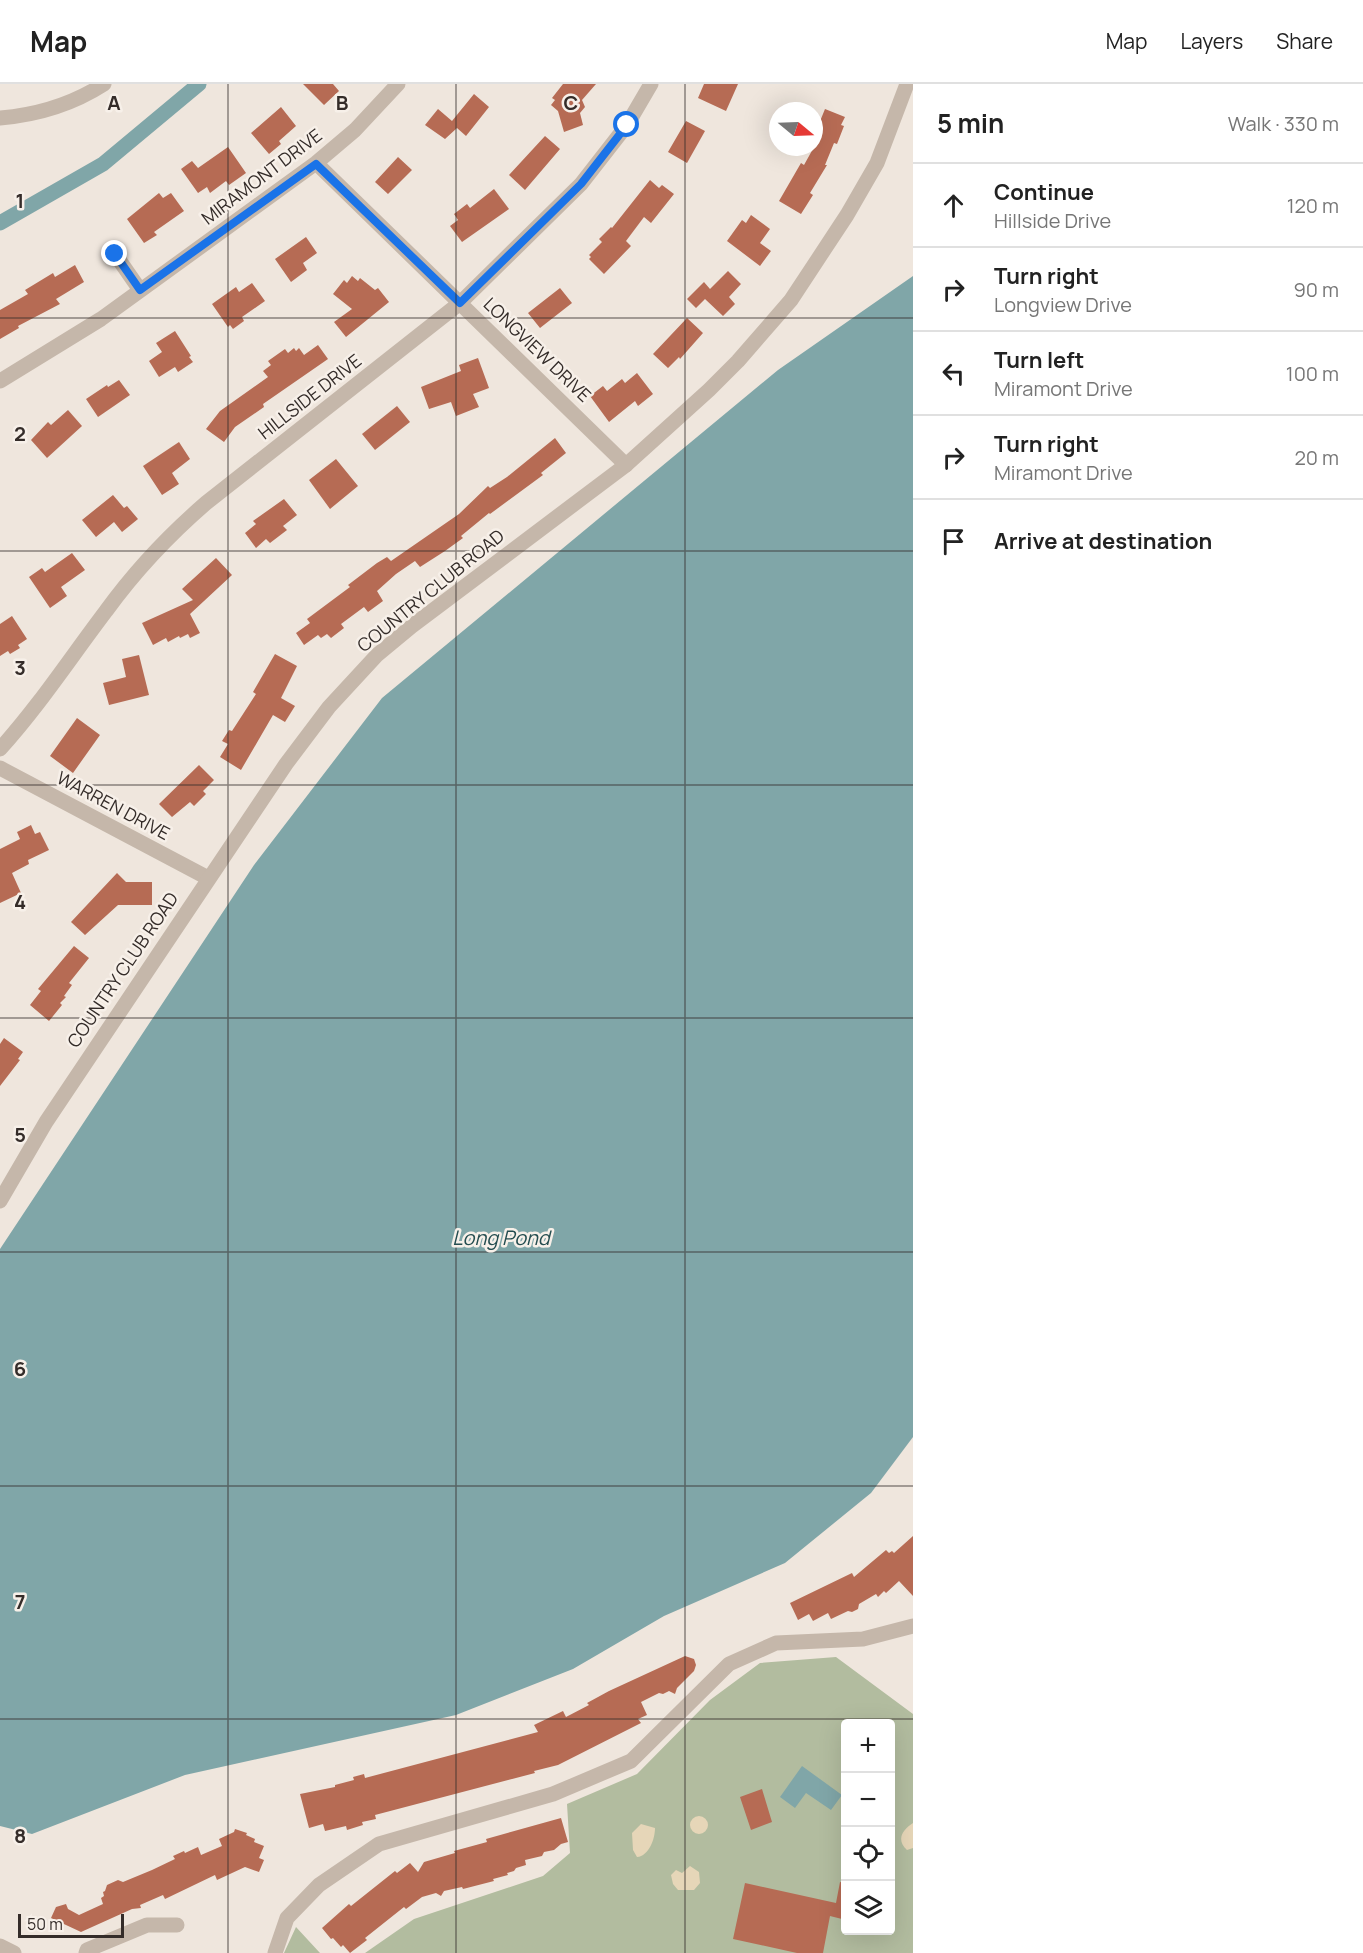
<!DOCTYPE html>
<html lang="en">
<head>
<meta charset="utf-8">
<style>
	:root { --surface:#fff; --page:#f6f6f6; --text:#222; --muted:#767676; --line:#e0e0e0 }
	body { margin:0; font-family:Manrope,sans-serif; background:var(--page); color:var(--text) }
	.controls { position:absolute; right:18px; bottom:18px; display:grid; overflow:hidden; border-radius:6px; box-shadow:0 6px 24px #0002 }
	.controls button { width:54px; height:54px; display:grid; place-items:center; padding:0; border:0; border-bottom:2px solid var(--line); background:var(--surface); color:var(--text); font:30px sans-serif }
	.compass { position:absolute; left:769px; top:18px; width:54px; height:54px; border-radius:50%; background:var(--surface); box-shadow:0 6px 24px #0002; rotate:109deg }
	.scale { position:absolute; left:18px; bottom:15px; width:106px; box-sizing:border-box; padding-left:6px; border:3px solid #342c29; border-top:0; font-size:16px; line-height:21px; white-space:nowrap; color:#342c29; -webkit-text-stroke:4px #f7f0e9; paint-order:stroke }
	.stop { position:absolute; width:18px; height:18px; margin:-14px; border:4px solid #1a73e8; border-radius:50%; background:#fff }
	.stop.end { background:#1a73e8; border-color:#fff; box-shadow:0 2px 6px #0008 }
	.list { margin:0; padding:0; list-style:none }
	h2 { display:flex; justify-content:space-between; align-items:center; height:78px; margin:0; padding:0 24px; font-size:26px }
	h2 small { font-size:20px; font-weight:400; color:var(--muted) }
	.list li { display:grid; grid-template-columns:39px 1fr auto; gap:18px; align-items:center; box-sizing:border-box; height:84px; padding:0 24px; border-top:2px solid var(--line) }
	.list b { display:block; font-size:22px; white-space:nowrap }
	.list p { margin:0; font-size:20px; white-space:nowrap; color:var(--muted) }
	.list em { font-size:20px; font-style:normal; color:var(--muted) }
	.icon { flex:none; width:33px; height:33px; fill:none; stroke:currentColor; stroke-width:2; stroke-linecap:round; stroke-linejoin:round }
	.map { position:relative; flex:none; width:913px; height:1869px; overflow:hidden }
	header { display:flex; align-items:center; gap:36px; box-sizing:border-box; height:84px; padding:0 30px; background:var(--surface); border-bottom:2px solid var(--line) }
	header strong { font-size:28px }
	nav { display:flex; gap:33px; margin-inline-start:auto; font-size:21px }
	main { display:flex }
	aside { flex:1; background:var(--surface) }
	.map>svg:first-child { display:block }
	.green { fill:#b2bc9f; fill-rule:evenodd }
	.sand { fill:#e6d6b8 }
	.water { fill:#80a6a8 }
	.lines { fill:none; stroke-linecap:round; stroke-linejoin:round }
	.canal { stroke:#80a6a8; stroke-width:15 }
	.building { fill:#b66b54 }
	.minor { stroke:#c5b7aa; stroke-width:15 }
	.tertiary { stroke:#c5b7aa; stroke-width:15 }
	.route { stroke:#1a73e8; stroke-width:8 }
	.grid { fill:none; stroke:#342c29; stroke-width:1.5; stroke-opacity:0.55 }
	.labels { text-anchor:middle; stroke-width:5; stroke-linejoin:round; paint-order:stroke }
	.street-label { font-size:18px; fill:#342c29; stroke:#f7f0e9 }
	.water-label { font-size:20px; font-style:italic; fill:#244d50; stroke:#f7f0e9 }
	.grid-label { font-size:20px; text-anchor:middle; font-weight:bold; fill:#342c29; stroke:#f7f0e9; stroke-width:5; stroke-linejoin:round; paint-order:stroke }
</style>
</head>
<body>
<header>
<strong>Map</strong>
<nav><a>Map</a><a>Layers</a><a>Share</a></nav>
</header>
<main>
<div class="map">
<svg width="913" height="1869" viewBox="0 0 913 1869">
	<rect width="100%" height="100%" fill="#efe6dd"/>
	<!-- green -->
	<path class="green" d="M836,1573L913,1630V1869H365L414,1835L543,1792L570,1769L567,1720L637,1690L710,1616L760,1579ZM846,1640H890V1846H846Z
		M296,1843L320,1869H284Z"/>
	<!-- sand -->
	<path class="sand" d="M690 1741a9 9 0 1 1 18 0a9 9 0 1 1-18 0Z
		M913,1739V1764L907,1766C896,1756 902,1746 913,1739Z
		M641,1740L655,1744C655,1755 649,1772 637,1773L633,1766L632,1749Z
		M690,1782L699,1788L700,1799L694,1806H678L673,1800L671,1791L676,1786L682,1789Z"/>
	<!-- water -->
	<path class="water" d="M913,192V1353L871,1409L785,1479L664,1532L573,1585L456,1631L185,1691L32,1750L0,1742V1165L254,781L382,614L778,286Z
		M802,1682L842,1711L831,1726L806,1709L795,1724L780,1713Z"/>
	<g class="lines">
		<!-- canal -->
		<path class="canal" d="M0,139L103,80L199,0"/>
	</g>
	<!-- building -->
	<path class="building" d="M303,0H333L339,7L324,21Z
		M563,0H596L582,16L585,23L580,29L583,41L564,48L558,27L551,21L555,16L552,14Z
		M704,0H738L726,27L698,14Z
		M474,10L489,23L466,52L457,44L445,55L425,41L438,25L452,37Z
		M281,23L296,42L279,57L281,60L269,70L251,49Z
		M825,25L845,33L841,41L844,42L837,60L834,59L825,81H827L810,109L813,111L801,130L779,117L801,79L804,81L814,63V52Z
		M686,37L705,47L687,79L668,68Z
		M545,52L560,65L525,106L509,91Z
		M228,63L246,89L229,101L226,97L210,109L207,103L198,109L181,85L192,77L198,84Z
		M398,73L412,86L388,110L375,98Z
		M650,96L659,104L662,101L674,110L651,139L644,133L626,157L631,162L604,190L589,175L591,173L589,171L602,158L599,155L611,143L612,144Z
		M494,105L509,125L462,158L450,142L458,136L454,130L467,120L470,124Z
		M159,109L163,114L171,109L184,127L154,148L157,151L144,159L127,135Z
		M751,131L770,145L760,159L771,167L760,182L727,157L742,136L746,139Z
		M306,153L317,169L303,179L307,186L291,198L275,175Z
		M75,181L84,198L56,215L60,220L18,242L19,244L0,255V226L28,210L25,206L53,189L55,193Z
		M728,187L741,200L729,213L735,220L723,232L705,215L696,224L687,215L704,198L710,205Z
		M352,192L358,197L360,194L375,206L378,204L389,218L346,253L334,238L352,225L333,210L344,196L347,199Z
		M252,199L265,217L242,233L244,237L233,245L230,241L228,243L212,220L236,203L239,208Z
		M560,204L572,219L540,244L528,229Z
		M687,234L703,249L680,275L679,273L668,284L653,270Z
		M175,247L191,272L189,273L193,278L178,288L175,283L159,293L149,277L162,268L156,259Z
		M318,261L328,275L263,320L264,323L235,343L224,358L206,345L220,327L268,293L263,287L271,281L268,277L285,265L288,269L294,264L296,267L299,264L304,271Z
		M478,274L489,304L473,310L479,323L456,332L451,318L429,325L421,303L461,287L459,281Z
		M637,289L653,310L638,322L635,317L609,338L590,312L603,302L607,307L622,295L625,299Z
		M119,296L130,311L98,333L86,315L107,301L108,303Z
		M397,322L410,338L375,366L362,350Z
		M68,326L82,342L47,374L31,356L48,338L51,341Z
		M555,354L566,369L541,389L543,391L490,430L489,429L461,452L463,454L445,467L420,483L415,477L396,490L377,507L383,517L368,528L364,523L341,540L344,544L331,554L327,550L321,554L318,551L304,561L296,549L310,539L307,535L350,503L348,501L377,479L387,473L391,477L459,430L488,402L490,404L507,393Z
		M179,358L190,375L172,389L179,400L162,411L143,382Z
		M336,375L358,402L330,425L309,396Z
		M113,411L124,424L127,422L138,435L122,448L114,438L96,453L82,436Z
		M284,415L297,431L283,442L287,446L270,459L266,455L256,464L245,449L256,440L253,437Z
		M72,469L85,486L61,503L67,512L50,524L29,493L42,484L45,488Z
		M216,474L232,491L190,530L200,549L190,554L188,550L180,554L179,552L168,558L166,554L153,561L142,539L193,516L182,505Z
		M12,532L27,555L18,561L20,564L10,570L8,567L0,572V540Z
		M275,570L297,582L281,614L295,622L285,638L273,631L241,686L220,673L228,660L222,657L229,646L232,647L256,610L253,608Z
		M139,571L149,611L109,621L103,599L126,593L122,575Z
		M77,634L100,651L73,689L50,672Z
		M199,681L214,696L203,707L206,710L194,722L190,718L172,733L159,720Z
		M31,741L35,750L40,748L49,766L28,776L29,780L12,789L21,809L0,819V765L20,755L17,748Z
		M117,789L126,798H152V821H118L85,851L71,838Z
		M74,862L89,874L69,899L72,901L64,912L66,913L60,919L62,921L49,937L30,921L41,907L38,905Z
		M4,954L23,968L18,975L20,976L0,1002V960Z
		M913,1452V1512L899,1497L886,1509L884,1507L878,1513L876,1510L859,1520L858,1525L852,1528L848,1527L831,1535L828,1529L813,1537L809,1530L798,1536L790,1519L852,1489L854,1493L886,1466L889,1469L892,1467L894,1469Z
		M685,1572L694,1575L696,1581L694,1587L677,1604L675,1610L669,1607L663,1610L659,1609L641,1618L647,1631L638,1635L641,1639L558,1681L534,1687L535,1689L375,1731L376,1735L362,1738L363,1741L347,1746L346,1742L325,1747L323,1740L309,1744L300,1710L335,1703V1701L354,1696L353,1693L364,1690L365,1694L538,1648L534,1641L563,1627L566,1633L589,1621L587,1619L609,1607Z
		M762,1705L772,1738L751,1746L740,1713Z
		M561,1734L568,1758L561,1760L554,1766L544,1768L542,1772L525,1776L526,1781L516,1784L514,1787L507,1789L508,1791L493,1795L494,1797L463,1805L462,1803L444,1807L441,1812L436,1809L422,1813L406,1825L404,1823L365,1854L367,1856L350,1869L343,1861L341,1863L333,1854L331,1855L322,1844L349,1820L351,1822L395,1787L397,1789L410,1779L418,1788L424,1778L455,1769L454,1767L487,1758L486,1755Z
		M235,1745L247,1749L246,1751L255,1755L254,1758L264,1762L259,1774L264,1776L259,1788L245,1783L217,1796L215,1791L165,1815L163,1811L140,1821L141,1824L132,1825L81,1848L51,1834L56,1823L66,1820L68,1825L79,1831L103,1820L101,1814L104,1812L103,1808L105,1807L107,1801L118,1796L123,1798L152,1786L175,1775L173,1772L184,1767L185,1769L198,1763L201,1771L222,1762L219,1755L234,1748Z
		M840,1798L846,1799V1836L830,1832L823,1869H797L733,1855L745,1799L836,1819Z"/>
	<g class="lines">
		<!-- minor -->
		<path class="minor" d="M0,34C37,31 73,20 104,0
			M316,79L626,381
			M115,170L140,206
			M0,297L101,235L316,79L355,46L398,0
			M0,665C39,622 71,573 106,527C135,487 169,451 206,419L460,219L581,100L627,41L651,0
			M0,684L208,794
			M86,1869L87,1866L147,1841H177
			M275,1869L287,1834L319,1801L379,1760L553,1710L631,1677L729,1580L776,1559L863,1555L913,1542"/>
		<!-- tertiary -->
		<path class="tertiary" d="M0,1117L46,1038L286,680L329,623L377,571L412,542L626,381L709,306L738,277L791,216L847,131L877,79L907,0
			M0,1862L14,1869"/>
	</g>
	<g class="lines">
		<!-- route -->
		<path class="route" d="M115,170L140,206L316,80L460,219L581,100L627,41"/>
	</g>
	<!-- grid -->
	<path class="grid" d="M228,0V1869M456,0V1869M685,0V1869M0,234H913M0,467H913M0,701H913M0,934H913M0,1168H913M0,1402H913M0,1635H913"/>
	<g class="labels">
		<!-- street labels -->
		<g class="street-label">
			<text transform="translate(262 93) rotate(-37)" y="6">MIRAMONT DRIVE</text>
			<text transform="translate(537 266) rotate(44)" y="6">LONGVIEW DRIVE</text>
			<text transform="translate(310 313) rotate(-38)" y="6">HILLSIDE DRIVE</text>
			<text transform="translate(431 507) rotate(-39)" y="6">COUNTRY CLUB ROAD</text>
			<text transform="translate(113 722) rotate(28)" y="6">WARREN DRIVE</text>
			<text transform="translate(123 886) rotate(-56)" y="6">COUNTRY CLUB ROAD</text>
		</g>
		<!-- water labels -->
		<g class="water-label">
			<text x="501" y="1161">Long Pond</text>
		</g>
	</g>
	<g class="grid-label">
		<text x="114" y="26">A</text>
		<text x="342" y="26">B</text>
		<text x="571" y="26">C</text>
		<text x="20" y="124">1</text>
		<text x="20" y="357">2</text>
		<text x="20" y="591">3</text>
		<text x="20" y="825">4</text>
		<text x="20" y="1058">5</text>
		<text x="20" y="1292">6</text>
		<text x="20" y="1525">7</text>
		<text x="20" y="1759">8</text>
	</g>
</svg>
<div class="controls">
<button>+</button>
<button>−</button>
<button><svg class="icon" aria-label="locate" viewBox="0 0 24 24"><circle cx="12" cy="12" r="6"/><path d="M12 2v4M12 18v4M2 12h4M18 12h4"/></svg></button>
<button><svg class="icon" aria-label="layers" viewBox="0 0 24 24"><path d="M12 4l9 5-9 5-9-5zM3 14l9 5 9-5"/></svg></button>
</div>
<svg class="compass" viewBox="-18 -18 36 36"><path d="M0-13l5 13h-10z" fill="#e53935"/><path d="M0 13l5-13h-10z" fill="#767676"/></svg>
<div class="scale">50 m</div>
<div class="stop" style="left:627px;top:41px"></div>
<div class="stop end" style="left:115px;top:170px"></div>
</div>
<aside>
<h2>5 min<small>Walk · 330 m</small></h2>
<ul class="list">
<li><svg class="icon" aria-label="ahead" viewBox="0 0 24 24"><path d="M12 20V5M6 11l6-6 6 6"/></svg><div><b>Continue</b><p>Hillside Drive</p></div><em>120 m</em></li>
<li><svg class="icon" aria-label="right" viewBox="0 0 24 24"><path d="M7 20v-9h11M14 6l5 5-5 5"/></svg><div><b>Turn right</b><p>Longview Drive</p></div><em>90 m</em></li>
<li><svg class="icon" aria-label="left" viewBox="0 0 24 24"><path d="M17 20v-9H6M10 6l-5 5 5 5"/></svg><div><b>Turn left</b><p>Miramont Drive</p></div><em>100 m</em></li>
<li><svg class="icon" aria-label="right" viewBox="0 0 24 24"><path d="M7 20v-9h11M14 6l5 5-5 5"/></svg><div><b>Turn right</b><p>Miramont Drive</p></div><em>20 m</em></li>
<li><svg class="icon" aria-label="arrive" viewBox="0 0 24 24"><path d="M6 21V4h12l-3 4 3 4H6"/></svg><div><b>Arrive at destination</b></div></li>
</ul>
</aside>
</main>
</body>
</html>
